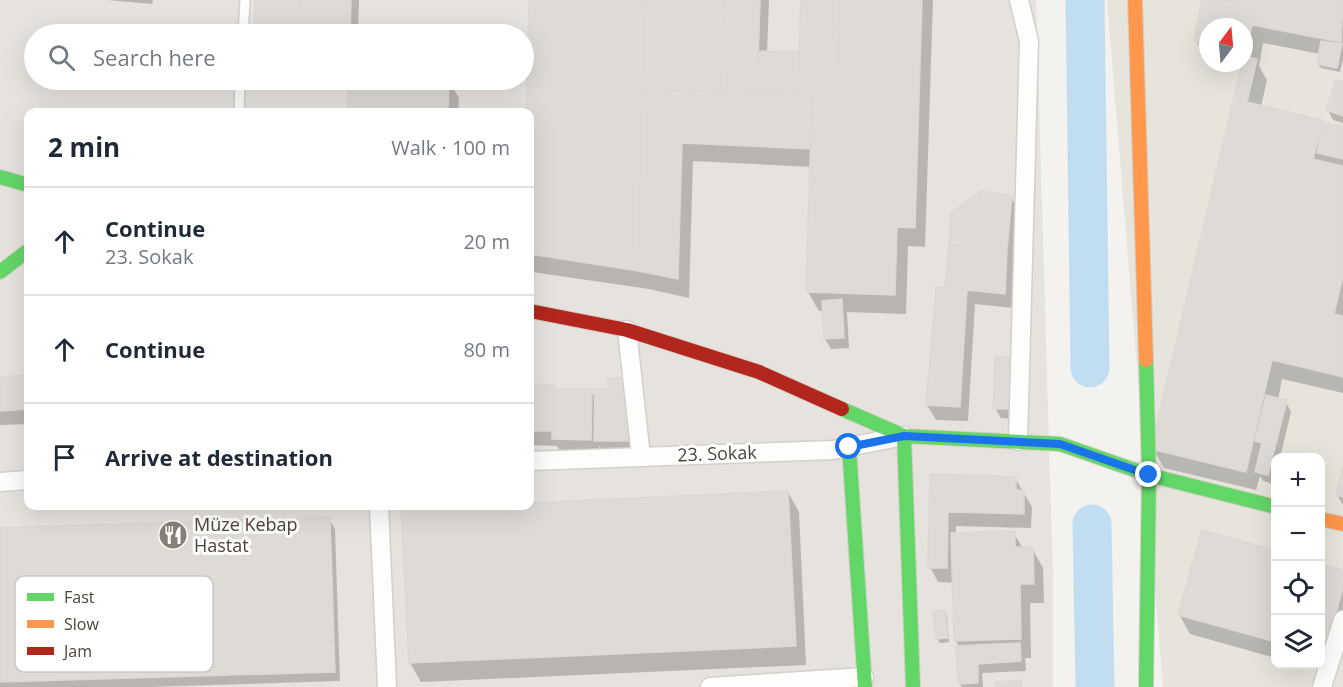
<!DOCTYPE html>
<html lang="en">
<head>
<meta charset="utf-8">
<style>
	:root { --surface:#fff; --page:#f2f2f3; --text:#1f2937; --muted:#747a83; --line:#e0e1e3 }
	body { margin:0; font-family:"Open Sans",sans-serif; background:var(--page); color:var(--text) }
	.controls { position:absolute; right:18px; bottom:18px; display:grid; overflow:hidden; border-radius:12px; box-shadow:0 6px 24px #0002 }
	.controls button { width:54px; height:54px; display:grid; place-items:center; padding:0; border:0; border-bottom:2px solid var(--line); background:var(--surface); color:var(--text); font:30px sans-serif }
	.compass { position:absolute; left:1199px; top:18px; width:54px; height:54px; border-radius:50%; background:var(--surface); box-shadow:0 6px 24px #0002; rotate:16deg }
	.stop { position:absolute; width:18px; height:18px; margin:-14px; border:4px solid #1a73e8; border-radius:50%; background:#fff }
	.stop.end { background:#1a73e8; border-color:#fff; box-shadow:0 2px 6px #0008 }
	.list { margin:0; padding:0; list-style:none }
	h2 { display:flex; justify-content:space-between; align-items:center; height:78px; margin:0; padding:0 24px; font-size:26px }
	h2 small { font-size:20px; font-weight:400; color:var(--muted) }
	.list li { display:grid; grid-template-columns:39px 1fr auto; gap:18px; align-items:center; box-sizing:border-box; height:108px; padding:0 24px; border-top:2px solid var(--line) }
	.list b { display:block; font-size:22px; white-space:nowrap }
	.list p { margin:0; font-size:20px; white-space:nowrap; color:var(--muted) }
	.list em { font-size:20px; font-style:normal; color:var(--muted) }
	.icon { flex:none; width:33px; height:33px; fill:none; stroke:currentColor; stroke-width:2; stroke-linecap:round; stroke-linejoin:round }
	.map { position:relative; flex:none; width:1343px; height:687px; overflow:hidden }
	.search { position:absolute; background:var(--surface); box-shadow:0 6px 24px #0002; left:24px; top:24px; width:510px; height:66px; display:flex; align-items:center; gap:15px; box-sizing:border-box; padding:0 21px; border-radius:33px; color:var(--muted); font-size:22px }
	.panel { position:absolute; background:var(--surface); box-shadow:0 6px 24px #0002; left:24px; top:108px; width:510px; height:402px; border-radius:12px }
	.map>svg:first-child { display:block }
	.residential { fill:#e7e4dc; fill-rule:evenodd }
	.industrial { fill:#e6e2de; fill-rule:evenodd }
	.shadow { fill:#0003 }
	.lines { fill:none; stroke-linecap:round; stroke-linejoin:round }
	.river { stroke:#c0ddf1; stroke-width:39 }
	.building { fill:#dedbd6; stroke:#dcd9d4; stroke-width:1.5 }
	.lane-casing { stroke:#d2d0cb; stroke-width:12 }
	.street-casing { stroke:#d2d0cb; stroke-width:21 }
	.fast-casing { stroke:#d3cfc5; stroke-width:16 }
	.slow-casing { stroke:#d3cfc5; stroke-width:16 }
	.jam-casing { stroke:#d3cfc5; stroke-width:16 }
	.lane { stroke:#fdfdfc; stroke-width:9 }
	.street { stroke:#fdfdfc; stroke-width:18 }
	.fast { stroke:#63d668; stroke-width:14 }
	.slow { stroke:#ff974d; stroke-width:14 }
	.jam { stroke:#b3261e; stroke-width:14 }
	.route { stroke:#1a73e8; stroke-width:8 }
	.labels { text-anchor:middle; stroke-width:6; stroke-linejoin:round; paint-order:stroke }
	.street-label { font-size:18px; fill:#4b4439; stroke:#fff }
	.poi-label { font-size:18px; fill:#4b4439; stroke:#fff; text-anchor:start }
	.key { fill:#fff; stroke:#c9c7c4; stroke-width:1.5 }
	.key-label { font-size:16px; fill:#4b4439 }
</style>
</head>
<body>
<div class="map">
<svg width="1343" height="687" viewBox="0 0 1343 687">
	<rect width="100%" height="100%" fill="#f4f2ee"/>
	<!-- residential -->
	<path class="residential" d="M1107,0H1343V687H1163ZM1208,27H1244V63H1208ZM1276,458H1320V664H1276Z"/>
	<!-- industrial -->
	<path class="industrial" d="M0,0H1036L1053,581V687H0ZM34,34H524V80H34ZM28,112H530V506H28Z"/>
	<!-- shadow -->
	<path class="shadow" d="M107,0H153L152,4Z
		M257,0H359L358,34H256Z
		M530,0H769L767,53L802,54V0H933L925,247L908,246L906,314L847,312L849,348L831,349L825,339L824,311H819L808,292L812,167L693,161L689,298L649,289L532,272L530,267V112H528Z
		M1203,0H1343V59L1340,72L1321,68L1318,64L1320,54L1263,43L1259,66L1267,80L1261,107L1322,121L1323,124L1343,128V393L1282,379L1278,400L1286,402L1291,412L1280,458H1276V474L1273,484L1263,481L1260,476L1256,490L1164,468L1153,449L1243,67L1220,63H1244V27H1208L1207,60L1196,41Z
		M259,80H448L459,98L458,112H349L350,89L263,87Z
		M1343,83V123L1333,120L1328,110Z
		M1011,197L1019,212L1013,308L975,304L968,421L936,420L927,405L947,289Z
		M996,358L1019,419L1001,418L995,408Z
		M28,376V424L0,425V378Z
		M530,386H553L555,390L591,391L596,399L610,391L640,456L604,455L599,446V454H562L557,446L530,445Z
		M1343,471V505L1337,495Z
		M932,476L1015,478L1032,507L1031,528L956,526V534L1014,533L1023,549L1032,548L1043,568L1044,603H1030L1031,658H1025L1026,671L982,673L983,687H962L959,683L960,648L956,641L954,583L938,582L930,567Z
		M788,492L799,512L806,665L421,682L410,663L403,510Z
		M329,519L335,529L340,681L149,687H0V529Z
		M1276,552V658L1190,634L1179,614Z
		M1320,565L1343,572V644L1334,675L1299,664H1320Z
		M944,612L947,616L949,642L940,643L937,639Z"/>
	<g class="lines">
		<!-- river -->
		<path class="river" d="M1085,0L1090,368
			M1092,524L1095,687"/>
	</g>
	<!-- building -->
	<path class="building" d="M255,0H299L298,34H254Z
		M299,0H351L350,34H298Z
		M529,0H646L642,89L527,85Z
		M646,0H723L721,92L642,89Z
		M723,0H760L757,94L721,92Z
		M801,0H840L838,54L799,52Z
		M840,0H922L915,228L897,227L895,295L806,292L812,96L837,97Z
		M1202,0H1343L1341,42L1252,25L1247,52L1244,51V27H1208V44L1194,41Z
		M1321,41L1342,44L1337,68L1317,64Z
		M758,51L799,52L798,96L757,94Z
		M799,52L838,54L837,97L798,96Z
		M1244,56L1257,59L1247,102L1323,120L1313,159L1343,166V276L1334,314L1343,316V377L1272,360L1246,472L1151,449L1242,63H1244Z
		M1336,79L1343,82V116L1326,110Z
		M348,80H449L448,112H348Z
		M527,85L642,89L638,271L530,254V112H526Z
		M642,89L812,96L811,149L682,143L678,279L638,271Z
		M249,110L283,111V112H249Z
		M1323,123L1343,127V159L1317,153Z
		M981,191L1012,196L1007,250L949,245L951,213Z
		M949,245L1007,250L1005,294L945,288Z
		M936,287L967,290L960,407L926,405Z
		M842,299L844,338L824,339L822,301Z
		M995,357H1015L1014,409H993Z
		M28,375V409L0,411V377Z
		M608,378H633L632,441H594L595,389H608Z
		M530,384L554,385V389H592L591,440L552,439V431H530Z
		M1266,395L1287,400L1268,475L1255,472L1262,443L1255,441Z
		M1343,465V497L1336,495Z
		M930,474L1016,477V490H1024V514L948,512L947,568H928Z
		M788,491L796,646L409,663L401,508L530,506V503Z
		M330,517L335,672L0,682V528Z
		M1202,530L1276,551V642L1178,615Z
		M1015,531V547H1033L1034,584H1020L1021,639L954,641L951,533Z
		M1320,564L1343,570V588L1324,656L1320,655Z
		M945,610L948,638L936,639L933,611Z
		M1020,643L1021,661L978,664V683L958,684L956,646Z
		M1021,680L1022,687H996V682Z"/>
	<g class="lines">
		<!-- lane casing -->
		<g class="lane-casing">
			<path id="lane" d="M243,34L245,0
				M239,112L240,80"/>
		</g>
		<!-- street casing -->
		<g class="street-casing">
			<path id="street" d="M627,330L641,457
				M1018,441L1029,41L1019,0
				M530,461L833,450L904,436
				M0,482L28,480
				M379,506L387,687
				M710,687L864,677
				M1322,687L1343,620"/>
		</g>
		<!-- fast casing -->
		<g class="fast-casing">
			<path id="fast" d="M0,177L28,185
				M0,272L26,252
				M1146,360L1149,475L1146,687
				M842,409L904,436L1060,444L1149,475L1276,507
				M904,436L913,687
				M849,447L865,687"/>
		</g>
		<!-- slow casing -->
		<g class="slow-casing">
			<path id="slow" d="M1135,0L1146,360
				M1320,519L1343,524"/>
		</g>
		<!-- jam casing -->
		<g class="jam-casing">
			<path id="jam" d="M530,311L627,330L759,372L842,409"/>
		</g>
		<!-- lane -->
		<use href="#lane" class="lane"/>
		<!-- street -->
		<use href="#street" class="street"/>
		<!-- fast -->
		<use href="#fast" class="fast"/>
		<!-- slow -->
		<use href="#slow" class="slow"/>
		<!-- jam -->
		<use href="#jam" class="jam"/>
	</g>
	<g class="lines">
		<!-- route -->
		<path class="route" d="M849,447L904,436L1060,444L1149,475"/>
	</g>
	<!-- icons -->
	<defs>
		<g id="restaurant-disc" transform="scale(1.5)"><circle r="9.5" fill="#868178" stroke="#fff"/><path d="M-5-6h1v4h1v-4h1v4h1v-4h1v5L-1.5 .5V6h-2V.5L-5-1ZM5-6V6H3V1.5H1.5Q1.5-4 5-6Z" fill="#fff"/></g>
	</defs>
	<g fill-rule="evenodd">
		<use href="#restaurant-disc" x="173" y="535"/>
	</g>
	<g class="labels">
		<!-- street labels -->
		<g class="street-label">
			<text transform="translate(717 454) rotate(-2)" y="6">23. Sokak</text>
		</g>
		<!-- poi labels -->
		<g class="poi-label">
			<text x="194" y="531">Müze Kebap<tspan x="194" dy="21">Hastat</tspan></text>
		</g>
	</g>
	<!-- legend -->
	<rect x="15" y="576" width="198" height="96" rx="9" class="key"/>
	<rect x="27" y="593" width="27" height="8" fill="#63d668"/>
	<rect x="27" y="620" width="27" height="8" fill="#ff974d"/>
	<rect x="27" y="647" width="27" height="8" fill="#b3261e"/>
	<g class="key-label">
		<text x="64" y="603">Fast</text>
		<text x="64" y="630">Slow</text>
		<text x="64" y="657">Jam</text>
	</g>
</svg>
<div class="controls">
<button>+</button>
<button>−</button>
<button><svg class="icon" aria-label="locate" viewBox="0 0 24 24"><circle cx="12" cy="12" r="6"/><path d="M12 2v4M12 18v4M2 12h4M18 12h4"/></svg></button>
<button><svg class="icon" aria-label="layers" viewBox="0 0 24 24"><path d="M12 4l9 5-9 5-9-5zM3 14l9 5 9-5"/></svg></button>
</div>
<svg class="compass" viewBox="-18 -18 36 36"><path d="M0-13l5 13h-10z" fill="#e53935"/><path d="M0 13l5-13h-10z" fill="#747a83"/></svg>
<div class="stop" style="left:849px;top:447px"></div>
<div class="stop end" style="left:1149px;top:475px"></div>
<div class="search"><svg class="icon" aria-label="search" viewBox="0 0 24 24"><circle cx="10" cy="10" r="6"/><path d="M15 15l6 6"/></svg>Search here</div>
<section class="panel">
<h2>2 min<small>Walk · 100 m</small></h2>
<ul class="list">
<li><svg class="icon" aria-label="ahead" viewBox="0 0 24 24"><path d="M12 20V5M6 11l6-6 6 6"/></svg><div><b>Continue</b><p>23. Sokak</p></div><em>20 m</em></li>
<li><svg class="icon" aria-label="ahead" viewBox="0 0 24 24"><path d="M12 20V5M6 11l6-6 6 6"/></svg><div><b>Continue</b></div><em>80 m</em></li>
<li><svg class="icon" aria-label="arrive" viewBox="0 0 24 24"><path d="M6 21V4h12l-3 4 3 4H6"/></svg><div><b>Arrive at destination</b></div></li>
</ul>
</section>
</div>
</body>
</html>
